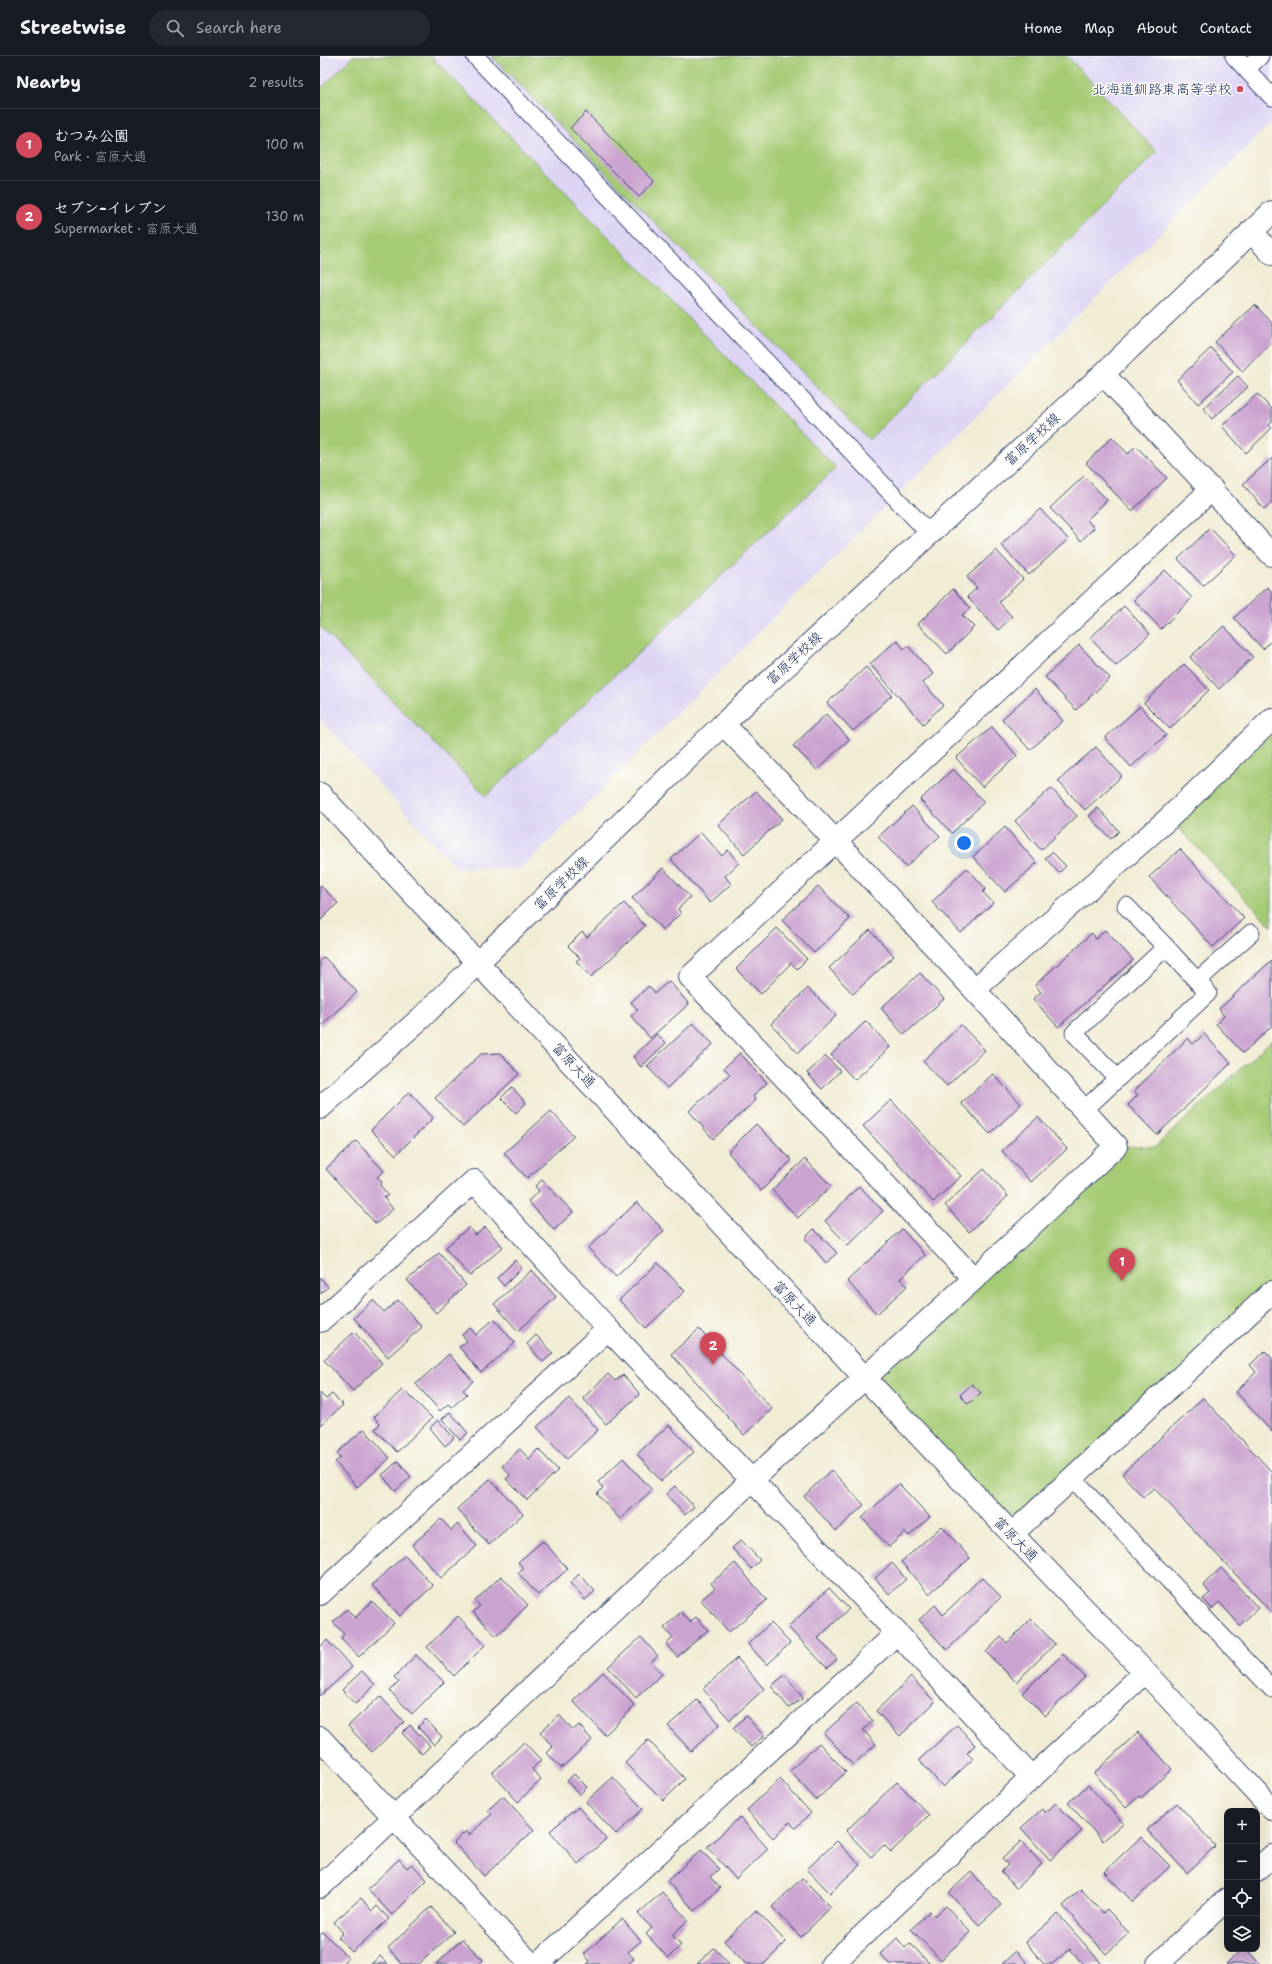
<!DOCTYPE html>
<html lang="en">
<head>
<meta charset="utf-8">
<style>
	:root { --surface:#171b24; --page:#242831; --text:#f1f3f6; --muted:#9ea1a6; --line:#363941; --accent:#d1495b }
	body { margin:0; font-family:"Shantell Sans","Klee One",sans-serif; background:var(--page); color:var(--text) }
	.controls { position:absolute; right:12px; bottom:12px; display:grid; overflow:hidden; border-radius:8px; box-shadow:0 4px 16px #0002 }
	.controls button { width:36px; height:36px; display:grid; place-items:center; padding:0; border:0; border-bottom:1px solid var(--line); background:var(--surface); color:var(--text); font:20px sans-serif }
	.you { position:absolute; left:644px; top:787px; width:14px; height:14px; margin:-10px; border:3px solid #fff; border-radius:50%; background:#1a73e8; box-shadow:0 0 0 6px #1a73e833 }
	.badge { display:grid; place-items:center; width:26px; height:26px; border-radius:50%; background:var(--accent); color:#fff; font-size:13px; font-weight:700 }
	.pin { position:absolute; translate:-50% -33px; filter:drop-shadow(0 1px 2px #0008) }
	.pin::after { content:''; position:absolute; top:21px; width:14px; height:12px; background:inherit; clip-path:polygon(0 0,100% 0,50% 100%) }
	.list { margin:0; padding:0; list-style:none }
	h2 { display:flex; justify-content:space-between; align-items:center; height:52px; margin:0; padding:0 16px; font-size:17px }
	h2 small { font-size:13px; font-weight:400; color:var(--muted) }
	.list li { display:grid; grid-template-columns:26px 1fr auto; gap:12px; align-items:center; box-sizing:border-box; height:72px; padding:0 16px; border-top:1px solid var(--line) }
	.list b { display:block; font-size:15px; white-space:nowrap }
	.list p { margin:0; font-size:13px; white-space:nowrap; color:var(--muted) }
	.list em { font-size:13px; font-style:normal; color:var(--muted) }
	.icon { flex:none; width:22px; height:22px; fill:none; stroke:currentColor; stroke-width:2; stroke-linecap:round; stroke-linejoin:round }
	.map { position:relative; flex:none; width:952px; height:1908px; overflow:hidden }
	header { display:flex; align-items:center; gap:24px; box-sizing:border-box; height:56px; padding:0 20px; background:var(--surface); border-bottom:1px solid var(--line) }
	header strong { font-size:19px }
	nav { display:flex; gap:22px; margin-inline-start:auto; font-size:14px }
	.search { width:280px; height:36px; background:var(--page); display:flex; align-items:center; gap:10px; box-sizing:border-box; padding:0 14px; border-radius:16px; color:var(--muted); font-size:15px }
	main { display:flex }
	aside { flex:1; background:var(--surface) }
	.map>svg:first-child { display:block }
	.built { fill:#ded5f5 }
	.green { fill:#a6cb75; stroke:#607d6a }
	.building { fill:#caa3d0 }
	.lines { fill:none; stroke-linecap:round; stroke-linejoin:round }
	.service-casing { stroke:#3b4b70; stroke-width:19 }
	.minor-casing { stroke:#3b4b70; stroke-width:24 }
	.tertiary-casing { stroke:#3b4b70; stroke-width:24 }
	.service { stroke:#fff; stroke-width:17 }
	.minor { stroke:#fff; stroke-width:22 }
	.tertiary { stroke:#fff; stroke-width:22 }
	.poi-dot { fill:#d1495b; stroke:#fdfcf7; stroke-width:1.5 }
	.labels { text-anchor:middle; stroke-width:3; stroke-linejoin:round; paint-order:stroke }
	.poi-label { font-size:14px; fill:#1b2f5e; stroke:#fdfcf7; text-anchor:end }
	.street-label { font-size:14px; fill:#1b2f5e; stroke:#fdfcf7 }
</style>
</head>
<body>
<header>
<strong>Streetwise</strong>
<div class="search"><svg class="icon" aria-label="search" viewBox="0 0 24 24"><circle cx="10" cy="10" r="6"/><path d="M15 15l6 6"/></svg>Search here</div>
<nav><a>Home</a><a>Map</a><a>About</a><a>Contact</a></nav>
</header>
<main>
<aside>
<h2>Nearby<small>2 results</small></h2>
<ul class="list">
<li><span class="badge">1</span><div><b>むつみ公園</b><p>Park · 富原大通</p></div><em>100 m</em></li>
<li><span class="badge">2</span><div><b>セブン-イレブン</b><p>Supermarket · 富原大通</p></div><em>130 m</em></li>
</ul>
</aside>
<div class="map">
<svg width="952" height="1908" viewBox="0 0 952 1908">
	<rect width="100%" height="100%" fill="#fdfcf7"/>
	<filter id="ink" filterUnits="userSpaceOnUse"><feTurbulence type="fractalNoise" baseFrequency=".025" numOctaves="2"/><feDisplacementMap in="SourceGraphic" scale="8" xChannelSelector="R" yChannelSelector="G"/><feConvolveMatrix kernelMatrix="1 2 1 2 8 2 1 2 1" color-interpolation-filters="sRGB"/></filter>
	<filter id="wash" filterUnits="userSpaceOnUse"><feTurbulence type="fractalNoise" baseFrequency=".012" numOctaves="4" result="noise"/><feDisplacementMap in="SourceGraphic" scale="16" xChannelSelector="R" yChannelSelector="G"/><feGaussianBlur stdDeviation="0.9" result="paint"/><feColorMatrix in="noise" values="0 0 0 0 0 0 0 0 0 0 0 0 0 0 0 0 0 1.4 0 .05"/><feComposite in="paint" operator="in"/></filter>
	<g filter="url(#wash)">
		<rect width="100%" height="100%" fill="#f1ecd4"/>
		<!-- built -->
		<path class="built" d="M0,0H952V66L201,813L135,811L0,663Z"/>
		<!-- green -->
		<path class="green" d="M33,0H111L516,412L166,740L0,571V33Z
			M171,0H747L837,96L549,384Z
			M952,664V871L849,762Z
			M952,984V1236L692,1478L545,1322L796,1090L835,1091Z"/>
		<g id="blocks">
			<!-- building -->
			<path class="building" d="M266,56L334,125L319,141L250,72Z
				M935,249L952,267V286L922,315L895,286Z
				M891,292L913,316L878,348L857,324Z
				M918,320L928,331L892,363L883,352Z
				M937,338L952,353V366L949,369L952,372L926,397L902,370Z
				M792,381L808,398L816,390L847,422L812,455L766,407Z
				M952,402V446L944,453L923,428Z
				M764,420L787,444L767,464L774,472L761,485L730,452Z
				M720,453L748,483L709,519L681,489Z
				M890,472L916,499L883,530L858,503Z
				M676,494L703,523L679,546L692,561L678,574L647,541L657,532L647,521Z
				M845,514L872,542L841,573L814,544Z
				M947,531L952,536V584L943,593L914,562Z
				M633,533L650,552L642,559L654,571L627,598L598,568Z
				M804,550L830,578L796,610L770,582Z
				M904,570L933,601L899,633L870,601Z
				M577,584L584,593L588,590L613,618L603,627L623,649L603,668L550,608Z
				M759,589L790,622L756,654L725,621Z
				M864,608L889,634L850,673L824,647Z
				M546,611L572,639L533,675L507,647Z
				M715,633L743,665L710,694L682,663Z
				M820,650L846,679L811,711L785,682Z
				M506,658L529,683L497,714L473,690Z
				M672,671L697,700L662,731L636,702Z
				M776,691L802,720L765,754L738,725Z
				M633,713L664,746L632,777L600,744Z
				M731,732L757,760L721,794L695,765Z
				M436,735L462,763L424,798L398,769Z
				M592,750L620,780L586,811L558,781Z
				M778,752L799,775L791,783L769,760Z
				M685,771L717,807L685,836L653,801Z
				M381,776L402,800L408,794L419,807L405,820L411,828L390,847L351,803Z
				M860,793L924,862L893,891L829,821Z
				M732,796L746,810L739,817L725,802Z
				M343,812L370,841L358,853L361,857L343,874L312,842Z
				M647,812L666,833L663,836L673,847L641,877L612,846Z
				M0,829L18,847L0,865Z
				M498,830L530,863L494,897L462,864Z
				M304,847L325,870L271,921L256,905L260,902L248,890L262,876L267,881Z
				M457,872L487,903L477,913L471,907L441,938L416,913Z
				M550,874L574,900L533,938L509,912Z
				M785,874L813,904L738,971L713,943L721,936L715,929L772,877L776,883Z
				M4,901L37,936L0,971V905Z
				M952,904V970L923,997L896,968L904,960L899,953Z
				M600,917L624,943L584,979L561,952Z
				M349,925L369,948L330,982L311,960L318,954L311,946L329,930L335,937Z
				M488,932L516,960L478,997L451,968Z
				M546,965L570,991L535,1024L511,999Z
				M373,967L393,988L347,1032L327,1010Z
				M641,969L665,994L627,1030L603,1005Z
				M337,978L346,987L321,1011L313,1001Z
				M884,978L911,1007L837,1079L808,1049L818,1039L814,1035L868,982L873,988Z
				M180,997L199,1018L143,1071L115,1042L161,998Z
				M420,997L447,1027L433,1040L436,1044L393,1083L369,1055L410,1018L404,1012Z
				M506,1000L520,1015L502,1033L487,1017Z
				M673,1018L701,1048L670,1078L641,1047Z
				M192,1031L206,1047L196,1057L181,1042Z
				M89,1036L113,1062L76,1099L51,1074Z
				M571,1044L641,1120L613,1146L543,1070Z
				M231,1055L254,1080L207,1122L184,1097Z
				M718,1061L747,1093L711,1126L682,1095Z
				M436,1068L472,1104L441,1135L408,1096Z
				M36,1085L64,1115L57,1121L62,1126L60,1129L68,1139L64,1142L73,1153L56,1168L6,1113Z
				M485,1103L511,1130L478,1162L452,1134Z
				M664,1113L688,1140L649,1176L625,1149Z
				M222,1124L253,1156L234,1174L208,1145L219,1135L215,1130Z
				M539,1130L563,1155L528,1189L505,1165Z
				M317,1146L344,1175L296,1221L268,1192Z
				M149,1171L156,1179L165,1171L183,1191L150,1220L125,1192Z
				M494,1173L517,1197L506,1207L485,1182Z
				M582,1173L605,1199L580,1223L587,1230L557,1258L527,1225Z
				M119,1197L146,1229L116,1257L87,1224Z
				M195,1204L202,1212L184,1230L177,1222Z
				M338,1207L365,1235L326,1272L299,1244Z
				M212,1214L236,1241L198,1275L174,1248Z
				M0,1221L8,1231L0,1238Z
				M53,1244L64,1256L78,1244L102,1271L68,1301L34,1262Z
				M174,1263L195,1287L161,1317L139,1291L147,1285L142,1279L150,1272L156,1279Z
				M379,1273L452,1353L424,1379L351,1298Z
				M34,1276L62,1307L33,1335L4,1304Z
				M216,1279L233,1297L223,1306L207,1288Z
				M945,1295L952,1302V1376L916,1336L936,1316L930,1309Z
				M129,1298L153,1325L143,1334L147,1338L132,1351L128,1348L120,1355L96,1328Z
				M288,1318L295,1325L303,1319L320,1338L286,1368L263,1342Z
				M652,1328L661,1337L648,1348L640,1339Z
				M83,1333L112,1362L77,1396L55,1373L60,1368L54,1361Z
				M0,1337L6,1343L12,1338L23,1349L0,1370Z
				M249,1342L278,1374L247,1403L217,1371Z
				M883,1342L952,1416V1557L834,1432L823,1441L802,1418Z
				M130,1356L148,1377L140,1384L122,1363Z
				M118,1364L134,1382L125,1390L110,1372Z
				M349,1369L374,1396L341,1425L317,1398Z
				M44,1373L70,1402L37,1431L15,1406L21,1402L17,1397Z
				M200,1393L209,1403L218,1393L238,1414L207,1444L186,1423L190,1419L182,1410Z
				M303,1402L332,1434L300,1463L277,1438L283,1432L278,1426Z
				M78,1405L91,1421L75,1435L62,1419Z
				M511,1414L544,1449L516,1475L484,1440Z
				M170,1423L203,1458L169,1489L137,1453Z
				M579,1428L610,1461L589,1480L585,1476L569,1491L542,1462Z
				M355,1430L374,1451L365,1459L346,1438Z
				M121,1463L131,1474L138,1468L157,1490L121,1522L92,1489Z
				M622,1470L650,1502L609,1538L581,1506Z
				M421,1484L440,1504L431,1513L412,1492Z
				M223,1485L248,1513L218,1539L198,1517L203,1512L198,1506Z
				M85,1499L113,1530L80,1560L52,1529Z
				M415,1507L447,1544L409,1576L381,1544L395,1532L391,1527Z
				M572,1507L586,1523L569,1538L555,1522Z
				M901,1512L938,1552L920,1569L899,1546L892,1553L883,1543L890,1537L883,1529Z
				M259,1518L275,1535L265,1544L250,1527Z
				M181,1520L208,1549L176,1580L153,1556L160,1550L155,1545Z
				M662,1521L681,1541L627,1594L599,1564L615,1549L623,1559Z
				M509,1532L529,1553L498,1582L517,1603L507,1612L468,1571Z
				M52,1545L74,1567L39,1601L21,1582L24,1578L13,1566L27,1553L35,1562Z
				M361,1556L370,1566L376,1561L388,1574L357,1601L346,1588L353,1582L344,1572Z
				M138,1560L165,1589L134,1620L107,1591Z
				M711,1563L735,1588L696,1626L666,1596L681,1581L687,1587Z
				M451,1567L470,1587L447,1609L428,1588Z
				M321,1581L338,1600L331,1606L342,1618L316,1642L288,1611Z
				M7,1584L32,1611L0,1640V1591Z
				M743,1598L765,1621L725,1660L702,1637Z
				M96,1599L124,1626L92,1658L70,1635L79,1626L74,1621Z
				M417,1602L444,1633L410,1664L383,1633Z
				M42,1615L55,1629L35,1648L22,1634Z
				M283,1616L315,1650L285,1679L253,1645Z
				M465,1619L483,1642L469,1652L451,1630Z
				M591,1621L615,1646L580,1680L556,1655Z
				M60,1640L84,1666L52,1696L28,1670Z
				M377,1644L400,1668L371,1695L348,1670Z
				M537,1647L553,1665L543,1674L556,1688L533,1709L504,1677Z
				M239,1659L253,1674L259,1669L272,1684L241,1712L227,1697L233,1691L220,1676Z
				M426,1660L444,1680L431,1691L413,1672Z
				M106,1663L122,1681L114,1689L98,1671Z
				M90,1669L110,1690L102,1698L82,1677Z
				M637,1669L655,1689L647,1697L653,1703L623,1731L599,1704Z
				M818,1676L852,1713L821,1742L819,1740L806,1752L774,1717Z
				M328,1684L365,1723L343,1745L305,1707Z
				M204,1686L221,1704L212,1713L221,1724L198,1746L172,1717Z
				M499,1687L526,1716L496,1744L470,1715Z
				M254,1718L267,1731L259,1739L247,1725Z
				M293,1721L323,1753L296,1778L266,1746Z
				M460,1723L491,1757L475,1772L470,1766L453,1782L427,1754Z
				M577,1726L609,1759L571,1796L564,1789L551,1801L526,1775Z
				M768,1729L803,1767L783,1785L748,1747Z
				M183,1740L214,1774L164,1820L134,1787L146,1775L149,1779L172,1758L168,1754Z
				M736,1747L762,1775L730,1804L701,1772L722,1753L725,1757Z
				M857,1747L895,1790L867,1817L827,1774Z
				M258,1751L286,1783L258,1808L230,1775Z
				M420,1761L448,1793L416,1823L387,1791Z
				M821,1781L850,1810L813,1846L784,1816Z
				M517,1785L540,1809L510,1837L487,1813Z
				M701,1785L722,1808L696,1832L681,1816L688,1809L682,1803Z
				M381,1794L399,1813L390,1821L400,1832L375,1855L347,1825Z
				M79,1803L87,1812L92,1808L107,1824L72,1859L48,1833Z
				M651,1816L681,1849L659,1869L629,1837Z
				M482,1822L511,1851L481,1881L452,1851Z
				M761,1833L783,1857L787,1853L809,1877L786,1898L743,1850Z
				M342,1836L368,1864L352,1879L361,1889L348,1902L326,1878L332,1872L318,1858Z
				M41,1842L52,1855L57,1850L69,1863L32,1896L18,1881L23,1877L14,1866Z
				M626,1850L650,1876L621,1904L591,1873L610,1855L615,1860Z
				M111,1851L134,1876L99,1908H82L68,1892Z
				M436,1854L466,1886L444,1908H426L404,1885Z
				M738,1858L782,1908H763L750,1893L732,1908H724L705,1886Z
				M302,1863L321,1885L308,1896L314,1903L308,1908H267L270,1905L264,1898Z
				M3,1876L28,1902L21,1908H0V1879Z
				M577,1882L585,1892L590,1887L610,1908H569L560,1898Z
				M142,1883L163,1904L159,1908H116Z
				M394,1892L409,1908H377Z
				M922,1893H926L940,1908H906Z
				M696,1895L708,1908H682Z
				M60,1900L68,1908H51Z"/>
		</g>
	</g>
	<g filter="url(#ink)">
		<use href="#blocks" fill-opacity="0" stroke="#3b4b70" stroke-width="1"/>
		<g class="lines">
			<!-- service casing -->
			<g class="service-casing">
				<path id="service" d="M155,0L610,478
					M914,0L952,41
					M926,13L940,0
					M806,850L846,891
					M877,925L931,877
					M764,1054L888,937L846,891L754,977L797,1022
					M752,1422L952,1633"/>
			</g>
			<!-- minor casing -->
			<g class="minor-casing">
				<path id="minor" d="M931,175L952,198
					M783,318L952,499
					M655,933L849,762L952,663
					M654,1223L370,921L892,433
					M0,1265L154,1125L288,1273L577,1577L712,1722
					M692,1478L952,1236
					M0,1538L288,1273
					M0,1682L211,1908
					M937,1814L952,1800
					M0,1831L432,1424L654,1223L796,1090C668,947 538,806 403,668
					M218,1908L577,1577
					M512,1908L825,1616
					M838,1908L907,1843"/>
			</g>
			<!-- tertiary casing -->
			<g class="tertiary-casing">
				<path id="tertiary" d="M0,738L545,1322L692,1478L825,1616L952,1753
					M0,1052L101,962L403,668L783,318L952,156"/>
			</g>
			<!-- service -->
			<use href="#service" class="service"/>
			<!-- minor -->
			<use href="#minor" class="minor"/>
			<!-- tertiary -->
			<use href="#tertiary" class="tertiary"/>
		</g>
	</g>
	<!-- markers -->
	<circle class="poi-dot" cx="920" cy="33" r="4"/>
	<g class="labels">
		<!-- poi labels -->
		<g class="poi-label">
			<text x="912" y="38">北海道釧路東高等学校</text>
		</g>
		<!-- street labels -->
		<g class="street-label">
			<text transform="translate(712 383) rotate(-43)" y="5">富原学校線</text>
			<text transform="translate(474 602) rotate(-43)" y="5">富原学校線</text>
			<text transform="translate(241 827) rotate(-44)" y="5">富原学校線</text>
			<text transform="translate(254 1009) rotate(47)" y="5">富原大通</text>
			<text transform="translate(475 1247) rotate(47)" y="5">富原大通</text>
			<text transform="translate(696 1483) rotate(46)" y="5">富原大通</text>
		</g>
	</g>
</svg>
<div class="controls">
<button>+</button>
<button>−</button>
<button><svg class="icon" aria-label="locate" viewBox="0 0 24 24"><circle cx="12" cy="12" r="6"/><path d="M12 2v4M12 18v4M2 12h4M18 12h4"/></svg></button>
<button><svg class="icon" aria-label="layers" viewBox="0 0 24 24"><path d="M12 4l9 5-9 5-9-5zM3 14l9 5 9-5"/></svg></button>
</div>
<div class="you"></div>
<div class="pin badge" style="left:802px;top:1225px">1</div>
<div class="pin badge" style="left:393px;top:1309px">2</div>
</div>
</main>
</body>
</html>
